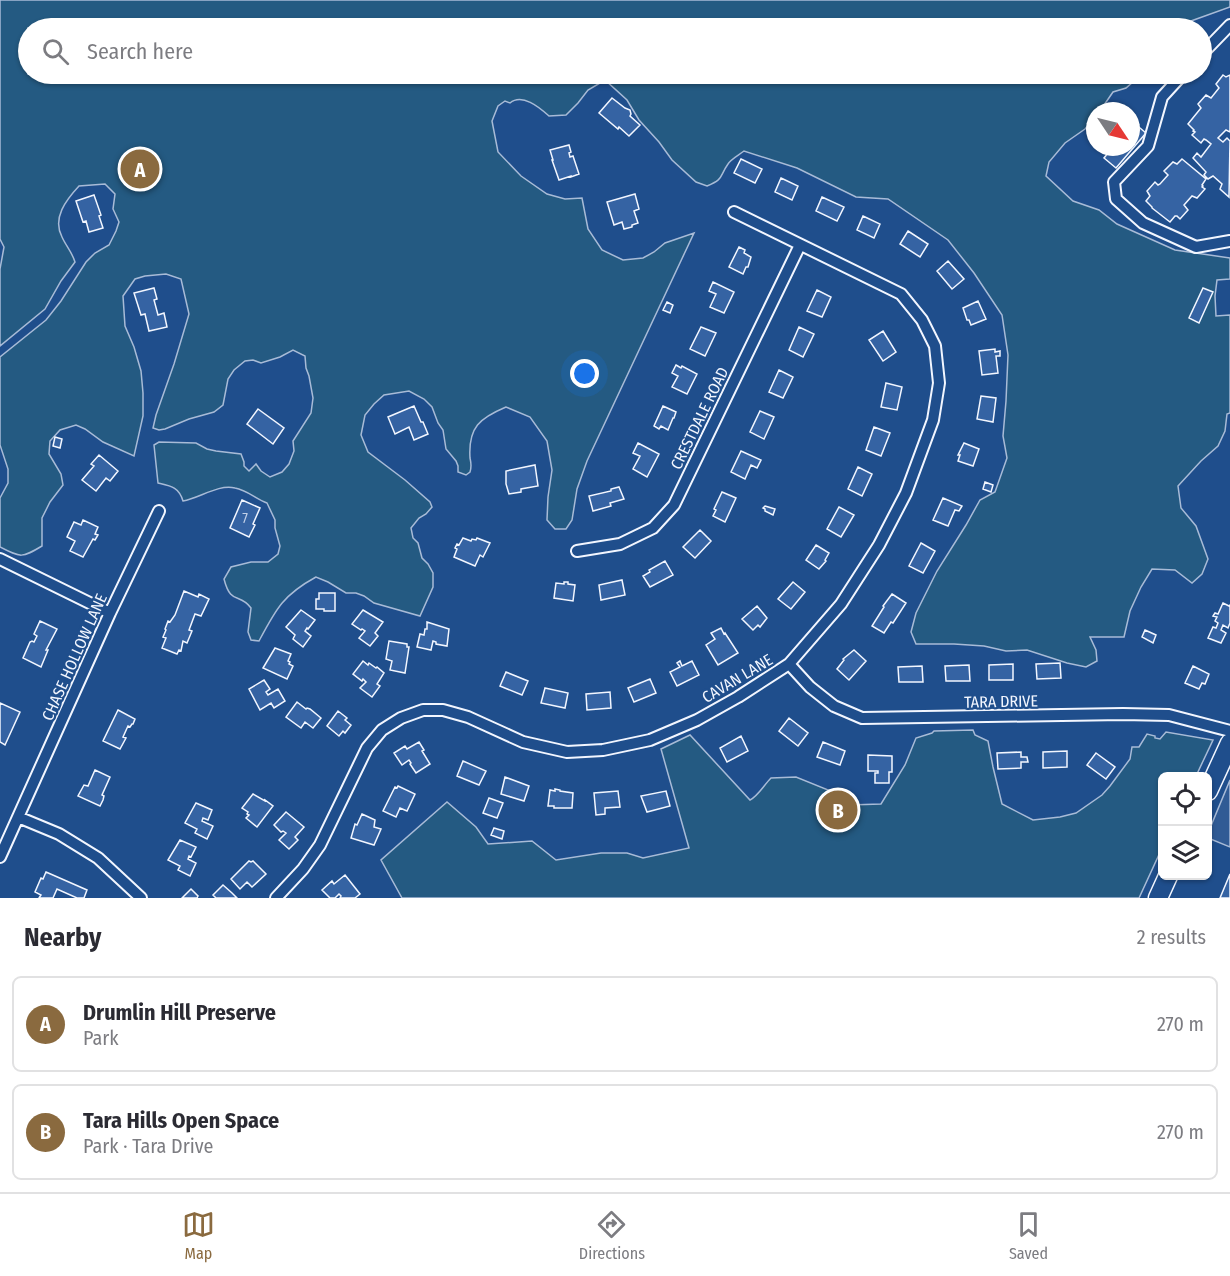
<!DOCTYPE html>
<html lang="en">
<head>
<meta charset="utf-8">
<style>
	:root { --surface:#fff; --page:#f7f7f7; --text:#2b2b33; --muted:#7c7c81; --line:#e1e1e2; --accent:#8a6a3f }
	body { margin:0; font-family:"Fira Sans Condensed",sans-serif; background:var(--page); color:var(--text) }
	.controls { position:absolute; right:18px; bottom:18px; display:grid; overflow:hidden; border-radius:9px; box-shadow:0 2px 4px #0004 }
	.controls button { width:54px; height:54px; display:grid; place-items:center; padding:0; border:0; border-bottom:2px solid var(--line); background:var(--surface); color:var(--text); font:30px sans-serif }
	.compass { position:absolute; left:1086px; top:102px; width:54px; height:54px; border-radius:50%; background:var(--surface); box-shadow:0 2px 4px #0004; rotate:125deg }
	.you { position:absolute; left:585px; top:374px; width:21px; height:21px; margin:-15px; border:4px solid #fff; border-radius:50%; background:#1a73e8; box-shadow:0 0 0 9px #1a73e833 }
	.badge { display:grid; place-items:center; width:39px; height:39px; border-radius:50%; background:var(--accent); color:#fff; font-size:20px; font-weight:700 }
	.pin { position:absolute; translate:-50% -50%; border:3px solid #fff; box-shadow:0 2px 6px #0006 }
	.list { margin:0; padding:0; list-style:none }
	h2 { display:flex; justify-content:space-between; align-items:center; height:78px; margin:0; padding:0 24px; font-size:26px }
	h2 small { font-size:20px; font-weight:400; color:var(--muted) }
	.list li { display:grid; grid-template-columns:39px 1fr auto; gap:18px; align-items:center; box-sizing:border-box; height:96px; margin:0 12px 12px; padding:0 12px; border:2px solid var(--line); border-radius:9px }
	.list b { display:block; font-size:22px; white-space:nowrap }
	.list p { margin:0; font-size:20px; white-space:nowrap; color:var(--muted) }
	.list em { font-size:20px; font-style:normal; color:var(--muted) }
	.icon { flex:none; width:33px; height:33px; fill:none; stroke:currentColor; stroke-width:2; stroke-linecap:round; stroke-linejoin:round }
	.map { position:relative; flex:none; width:1230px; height:898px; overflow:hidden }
	.search { position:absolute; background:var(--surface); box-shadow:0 2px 4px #0004; left:18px; right:18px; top:18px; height:66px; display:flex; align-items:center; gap:15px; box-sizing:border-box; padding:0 21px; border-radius:33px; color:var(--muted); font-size:22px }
	.sheet { height:294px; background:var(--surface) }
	nav { display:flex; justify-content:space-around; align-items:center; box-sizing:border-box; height:84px; border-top:2px solid var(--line); background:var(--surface); font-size:16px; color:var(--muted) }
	nav a { display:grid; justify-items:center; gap:3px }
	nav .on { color:var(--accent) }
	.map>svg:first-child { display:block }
	.green { fill:#245a82; stroke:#a8bbd7; stroke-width:1.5 }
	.parking { fill:#305b95; stroke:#a8bbd7; stroke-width:1.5 }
	.building { fill:#3563a3; stroke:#f2f6ff; stroke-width:1.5 }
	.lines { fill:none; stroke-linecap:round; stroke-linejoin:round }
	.minor-casing { stroke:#f2f6ff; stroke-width:14 }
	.primary-casing { stroke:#f2f6ff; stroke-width:21 }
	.minor { stroke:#1f4e8c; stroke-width:10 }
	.primary { stroke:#1f4e8c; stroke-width:18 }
	.labels { text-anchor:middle; stroke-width:4.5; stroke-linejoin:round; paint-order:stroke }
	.number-label { font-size:14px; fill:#c3d1e8 }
	.street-label { font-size:16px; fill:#f2f6ff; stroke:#1f4e8c }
</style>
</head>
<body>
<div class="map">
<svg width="1230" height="898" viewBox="0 0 1230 898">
	<rect width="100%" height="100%" fill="#1f4e8c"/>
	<!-- green -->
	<path class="green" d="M0,0H1230V7L1191,21L1182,28H28V74H1142L1126,88L1113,92L1100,111H1095V117L1085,129L1065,143L1049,162L1046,176L1073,201L1099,210L1117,224L1175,250L1230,258V279L1217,280L1215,296L1216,316L1230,315V413L1227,414L1225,431L1218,446L1201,461L1178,486L1181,508L1196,526L1208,559L1202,574L1192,583L1175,570L1152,569L1141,587L1130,611L1124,637H1090L1096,650L1097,661L1086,667L1067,663L1027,650L1006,651L984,646L954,644H916L911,632L916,613L937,571L966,525L980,500L995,492L1007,458L1003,436L1006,401L1008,355L1002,315L974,273L948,240L888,199L856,197L797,168L744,151C739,155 731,159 728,164C719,177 724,179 707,186L696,182L672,160L659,142L639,120L627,100L605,80L588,90L578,103L566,115L549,116C539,107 522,93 510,103L505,101L498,106L492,121L498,152L521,176L547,194L565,199L582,198L588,229L602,250L623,260L643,258L654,252L665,243L694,233L587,461L577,489L572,520L566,529H555L547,520L548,497L552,470L547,441L530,417L506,407C480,418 468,427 470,458C471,463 472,466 470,472L466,475L458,472V466L456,461L446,449L443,430L438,423L432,407L424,399L409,391L384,395L374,404L365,415L361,435L368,452L405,480L430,502L432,507L426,514L419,518L411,528L413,538L418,543L422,558L428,564L433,573V587L420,616L374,603L364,596L356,593H346L328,582L316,577C283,595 276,609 259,641L251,640L248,632L251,608C239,592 231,606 224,579L231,567L251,562H268L278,554L280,546L275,528V520L267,503C256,499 247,490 235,488C218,484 200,498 183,501C179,487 171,486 158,483L154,445L159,442L196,443L207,449L216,451L241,454L244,462V466L249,471L256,464L261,471L270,477L282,472L289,464L294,451L293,441L311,413L313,398L309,376L306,368L305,356L293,350L280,357L261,363L253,360L245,361L234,370L228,379L223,405L214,412L189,419L165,429L159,430L153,428L156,415L174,364L189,314L181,279L166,274L145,276L135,279L123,296L125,326L134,347L141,371L143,393V416L134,456L103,442L85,429L76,425L60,430L50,441L49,454L61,474L63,485L50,502L42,518V546C22,558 21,558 0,547V498L8,483V469L0,445V357L46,320L61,301L86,262L95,253L109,245L116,231L119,222L113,209L115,194L105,184L79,186C66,200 52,218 62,237C66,246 72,252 75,262L61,281L45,309L0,346V269L4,247L0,239Z
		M973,730L975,735L988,741L993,767L1002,804L1033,820L1060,817L1076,813L1102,795L1110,786L1130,759L1132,747H1139L1147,734L1155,736V738L1160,739L1166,732L1213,740L1196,776H1162V848L1139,898H402L381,860L447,802L476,827L488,844L532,841L556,860L601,853H627L643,858L689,848L661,749L690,735L750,800C758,796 764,785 771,778L796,777L843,796L847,804L849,805L881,804L905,765L916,738L932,733L934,731Z"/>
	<!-- parking -->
	<path class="parking" d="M1230,780V847L1208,838V833Z"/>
	<!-- building -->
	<path class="building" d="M1223,75L1226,77L1230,75V132L1226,130L1218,138L1223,142L1227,138L1230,141L1229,197L1220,189L1222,184L1213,176L1208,179L1204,175L1206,172L1193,158L1197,153L1201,157L1211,144L1206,140L1204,139L1201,143L1192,135L1195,132L1193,131L1194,130L1188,124L1201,108L1198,104L1206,95L1211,98L1219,88L1216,84Z
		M612,98L625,108L630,110L631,114L630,116L640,125L629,136L619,127L618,129L599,113Z
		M1134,123L1146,133L1116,168L1104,158L1113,147H1131V126Z
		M569,145L571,152L569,153L570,157L573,156L579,174L571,177V176L559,180L552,160H553L550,150Z
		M741,159L762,169L755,183L734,173Z
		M1182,159L1206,179L1202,185L1203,186L1202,187L1205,189L1197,198L1192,196L1184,205L1188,210L1180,219L1177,216H1175L1170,222L1152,208V207L1146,201L1150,196L1147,191L1155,182L1158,185L1160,184L1168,175L1164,171L1173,162L1177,164Z
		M781,178L798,186L792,200L775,192Z
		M635,194L639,209L634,211L638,223L632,225V227L624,229L622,222L614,225L607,202Z
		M94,195L101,215L99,216L103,228L89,232L86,221L83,222L76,201Z
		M822,197L844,207L837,221L816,211Z
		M863,216L880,224L874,238L857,230Z
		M908,231L928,244L920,257L900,244Z
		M739,247L745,250L744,253L751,257L748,267H746L743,274L729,267Z
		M948,261L964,279L952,289L937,271Z
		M713,282L734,292L724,313L710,307L716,294L709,291Z
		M154,288L157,299L154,300L158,315L164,313L167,327L149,331L145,314L141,315L134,293Z
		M1203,288L1213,292L1199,323L1189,318Z
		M817,290L831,297L822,317L807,311Z
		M978,301L986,319L971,325L969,320H967L963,308Z
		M667,302L673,305L670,313L663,310Z
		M701,327L716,333L705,356L690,349Z
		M799,327L814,334L803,357L789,350Z
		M883,331L896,352L883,361L869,340Z
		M995,349V352L1000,351V356H996L998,373L982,375L979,351Z
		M676,365L681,368L682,366L697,374L687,394L672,387L678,376L672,373Z
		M779,370L793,377L783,398L769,392Z
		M886,383L902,387L897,410L881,407Z
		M981,396L996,398L993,422L977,419Z
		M414,406L421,422H423L428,434L414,440L409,427L395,434L388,417Z
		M663,406L676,412L674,418H673L668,430L661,426L659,429L654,426Z
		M258,409L284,428L273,444L247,424Z
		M760,411L774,417L764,439L750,432Z
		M874,427L890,433L881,456L866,450Z
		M55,437L62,439L60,448L53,446Z
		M638,443L659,454L647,477L633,469L640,456L633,453Z
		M964,443L979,449L973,466L958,461L960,455H958Z
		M741,451L761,460L757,468L751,465L745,479L731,472Z
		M99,455L118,471L110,481L106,478L96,491L82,480L94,466L91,464Z
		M535,465L538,486L521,489V492L509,494L506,484V471Z
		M858,467L872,474L862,496L848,489Z
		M985,482L993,485L991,492L983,489Z
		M619,487L624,499L610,503L611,506L593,511L589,496L611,491V489Z
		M722,492L736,498L725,522L713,516L716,510L714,509Z
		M943,498L962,506L959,511L955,510L948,526L933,520Z
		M242,500L260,508L253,524L255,525L249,537L230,528Z
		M765,506L775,509L773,515L765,511V509L763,508Z
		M839,507L854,515L841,537L827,529Z
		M83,520L98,527L95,534L98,535L95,540L93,539L83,557L70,551L75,541L67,537L74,522L81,525Z
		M700,530L711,541L695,558L683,547Z
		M463,538L471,541L472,539L476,540L477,538L490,543L483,557L480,555L475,566L454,557L457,549L455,548L457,544L459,545Z
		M921,543L935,551L923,573L909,566Z
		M816,545L829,553L825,560L826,561L819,569L806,560Z
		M665,561L673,575L650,587L643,576L650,572L649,570Z
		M622,580L625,595L601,600L599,585Z
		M564,582H568V584L575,585L573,601L554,598L556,583L564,584Z
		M793,582L805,592L791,609L778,599Z
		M184,591L198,597L199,594L209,599L201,616L195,614L189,630L192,631L187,643L183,641L181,651L179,650L177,654L162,648L166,638L163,637L166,630L165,629L168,621L170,622L175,615Z
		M319,593H335V611H324V609H316V599H319Z
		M892,594L906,603L893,623L891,622L884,633L872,626L884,607L883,606Z
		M1223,603L1229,606L1230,605V623L1228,628L1223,625L1221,630L1226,633L1221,643L1208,638L1213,627L1216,628L1218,623L1215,621L1217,617L1213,616L1215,613L1218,614Z
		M757,606L767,618L760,627L758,625L753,630L742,619Z
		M301,610L315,620L308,629L307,628L305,631L311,636L303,647L293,639L295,635L286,627Z
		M363,610L383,622L375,633L378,636L370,646L359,638L365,631L362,629L361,630L352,624Z
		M40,621L57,629L46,650H48L41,667L23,658L30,642L32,641L34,642L37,636L34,634Z
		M427,622L449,629L447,646L436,644V642L433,641L431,650L417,647L420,634L424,635L425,629H427Z
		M721,628L724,634L725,633L738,653L718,665L706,645L715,639L711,633Z
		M1145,630L1156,635L1153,643L1142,637Z
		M389,641L407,644V647H409L405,673L390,670L392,661L386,659Z
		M275,648L291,654L288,661L290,662L289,664L293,666L287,679L263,668Z
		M854,650L866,661L849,680L837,669L844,660L843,659Z
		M363,661L368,665L369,663L376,668L377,667L384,673L377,684L380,686L372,697L360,688L366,682L363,679L362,681L353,674Z
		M680,661L682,666L692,661L699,675L677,686L670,672L680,667L677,663Z
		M1060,663L1061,678L1037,679L1036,664Z
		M1013,664V680H989V665Z
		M969,665L970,681H946L945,666Z
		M922,666L923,682H899L898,667Z
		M1193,666L1209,674L1205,684L1202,683L1199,689L1185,683Z
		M506,672L528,681L522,695L500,686Z
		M650,679L656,693L634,702L628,688Z
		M264,680L270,689L266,692L268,695L278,689L285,701L274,708L271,703L260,710L249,689Z
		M545,688L568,693L565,708L541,703Z
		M610,692L611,708L587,710L586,694Z
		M297,702L306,709L307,708L310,709L321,718L313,728L305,722L301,728L286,717Z
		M0,703L20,712L5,745L0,742Z
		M118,710L135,719L133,724H132L130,727L128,726L123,737L126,738L120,749L103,741Z
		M338,711L347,718L345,720L351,725L345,733L343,731L339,736L327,726Z
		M789,718L808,733L798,746L779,731Z
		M741,736L748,751L727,762L720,748Z
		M419,742L424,750L422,751L430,764L416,773L410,764L411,763L409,760L402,765L394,753L405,746L407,749Z
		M823,742L845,751L840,765L817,757Z
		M1067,751V767L1043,768V752Z
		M1021,752V757H1027L1028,762H1021V768L998,769L997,753Z
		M1096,753L1115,767L1106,779L1087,765Z
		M868,755L892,756V772H889V783H875V773H878V771H868Z
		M463,761L486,771L479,785L457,776Z
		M95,770L110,777L102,795L104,796L103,800L100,806L78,796L84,785L88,786Z
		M505,777L529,786L524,801L501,794Z
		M398,786L415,794L407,811L400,808L396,817L383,811L395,787L397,788Z
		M555,789L560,790V791L573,793L572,808H554V806H548L550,790L555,791Z
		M618,791L620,807L605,808V814L596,815L594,793Z
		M666,791L670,806L647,812L641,796Z
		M253,794L265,801V800L273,806L257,827L246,818L249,815L247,814L248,812L242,808Z
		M489,798L503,803L497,818L483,813Z
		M196,803L212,810L208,820L203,818L202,821L213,826L207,839L195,833L197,829L185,823Z
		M286,812L304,827L295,837L298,840L289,849L279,840L286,833L283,831L281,832L274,825Z
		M362,814L375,820L374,827L381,829L374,845L351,838L355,824L357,825Z
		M494,828L504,831L502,839L491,835Z
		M180,840L196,847L191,857L189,856L188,859L196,863L190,876L178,870L180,866L168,860Z
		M249,861L251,862L253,861L266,874L252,887L247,882L240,889L231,879Z
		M46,872L87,890L84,898H77L57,889L53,898H39L41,895L35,892L41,878L43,879Z
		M1230,874V898H1220Z
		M345,875L360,894L355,898H340L341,896L339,894L335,898H330L322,890L332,881L334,884Z
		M223,885L232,893L237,898H216L213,895Z
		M191,889L198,896L197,898H182Z"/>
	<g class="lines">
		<!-- minor casing -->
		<g class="minor-casing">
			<path id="minor" d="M1202,54L1230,25
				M1183,74L1162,97L1148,146L1114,182L1116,199L1143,223L1196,247L1230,241
				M577,551L620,544L653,528L674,505L800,245
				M0,559L110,613
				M789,664L810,687L834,706L862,718L1123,714L1169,715L1230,731
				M18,817L59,834L98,858L141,898
				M0,857L110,613L159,511
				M276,898L303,869L320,845L367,748L382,730L401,718L423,710H443L468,717L523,742L567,752L603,750L650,740L697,720L738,697L789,664L841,604L879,545L906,493L933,420L939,383L935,346L922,320L901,294L734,212"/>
		</g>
		<!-- primary casing -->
		<g class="primary-casing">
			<path id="primary" d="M1208,791L1230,743
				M1158,898L1168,876"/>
		</g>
		<!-- minor -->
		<use href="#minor" class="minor"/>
		<!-- primary -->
		<use href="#primary" class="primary"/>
	</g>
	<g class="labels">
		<!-- number labels -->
		<g class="number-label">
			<text x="245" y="523">7</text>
		</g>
		<!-- street labels -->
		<g class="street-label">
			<text transform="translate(699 418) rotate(-64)" y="6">CRESTDALE ROAD</text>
			<text transform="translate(74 657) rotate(-66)" y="6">CHASE HOLLOW LANE</text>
			<text transform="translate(737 678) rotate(-31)" y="6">CAVAN LANE</text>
			<text transform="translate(1001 701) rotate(-1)" y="6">TARA DRIVE</text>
		</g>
	</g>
</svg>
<div class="controls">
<button><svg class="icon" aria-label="locate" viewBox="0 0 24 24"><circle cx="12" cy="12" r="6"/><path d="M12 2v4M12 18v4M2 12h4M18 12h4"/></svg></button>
<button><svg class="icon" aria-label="layers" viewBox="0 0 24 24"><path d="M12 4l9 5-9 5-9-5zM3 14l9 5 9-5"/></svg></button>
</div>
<svg class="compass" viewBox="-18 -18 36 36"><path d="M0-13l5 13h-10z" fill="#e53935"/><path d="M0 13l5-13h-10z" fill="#7c7c81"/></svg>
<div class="you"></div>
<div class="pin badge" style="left:140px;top:169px">A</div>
<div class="pin badge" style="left:838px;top:810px">B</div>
<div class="search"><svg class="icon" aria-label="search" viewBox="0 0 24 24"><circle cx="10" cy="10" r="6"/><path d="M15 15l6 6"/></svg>Search here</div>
</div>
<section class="sheet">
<h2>Nearby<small>2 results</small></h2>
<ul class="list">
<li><span class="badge">A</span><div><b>Drumlin Hill Preserve</b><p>Park</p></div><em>270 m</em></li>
<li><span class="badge">B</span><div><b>Tara Hills Open Space</b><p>Park · Tara Drive</p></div><em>270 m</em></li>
</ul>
</section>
<nav>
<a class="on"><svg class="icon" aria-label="map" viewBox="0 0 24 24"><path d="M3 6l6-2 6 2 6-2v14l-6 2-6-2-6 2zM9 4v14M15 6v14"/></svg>Map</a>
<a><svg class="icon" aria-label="directions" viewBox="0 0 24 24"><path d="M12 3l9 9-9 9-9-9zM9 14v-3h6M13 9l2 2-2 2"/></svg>Directions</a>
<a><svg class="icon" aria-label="saved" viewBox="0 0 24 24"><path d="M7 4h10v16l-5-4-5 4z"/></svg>Saved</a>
</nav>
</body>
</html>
